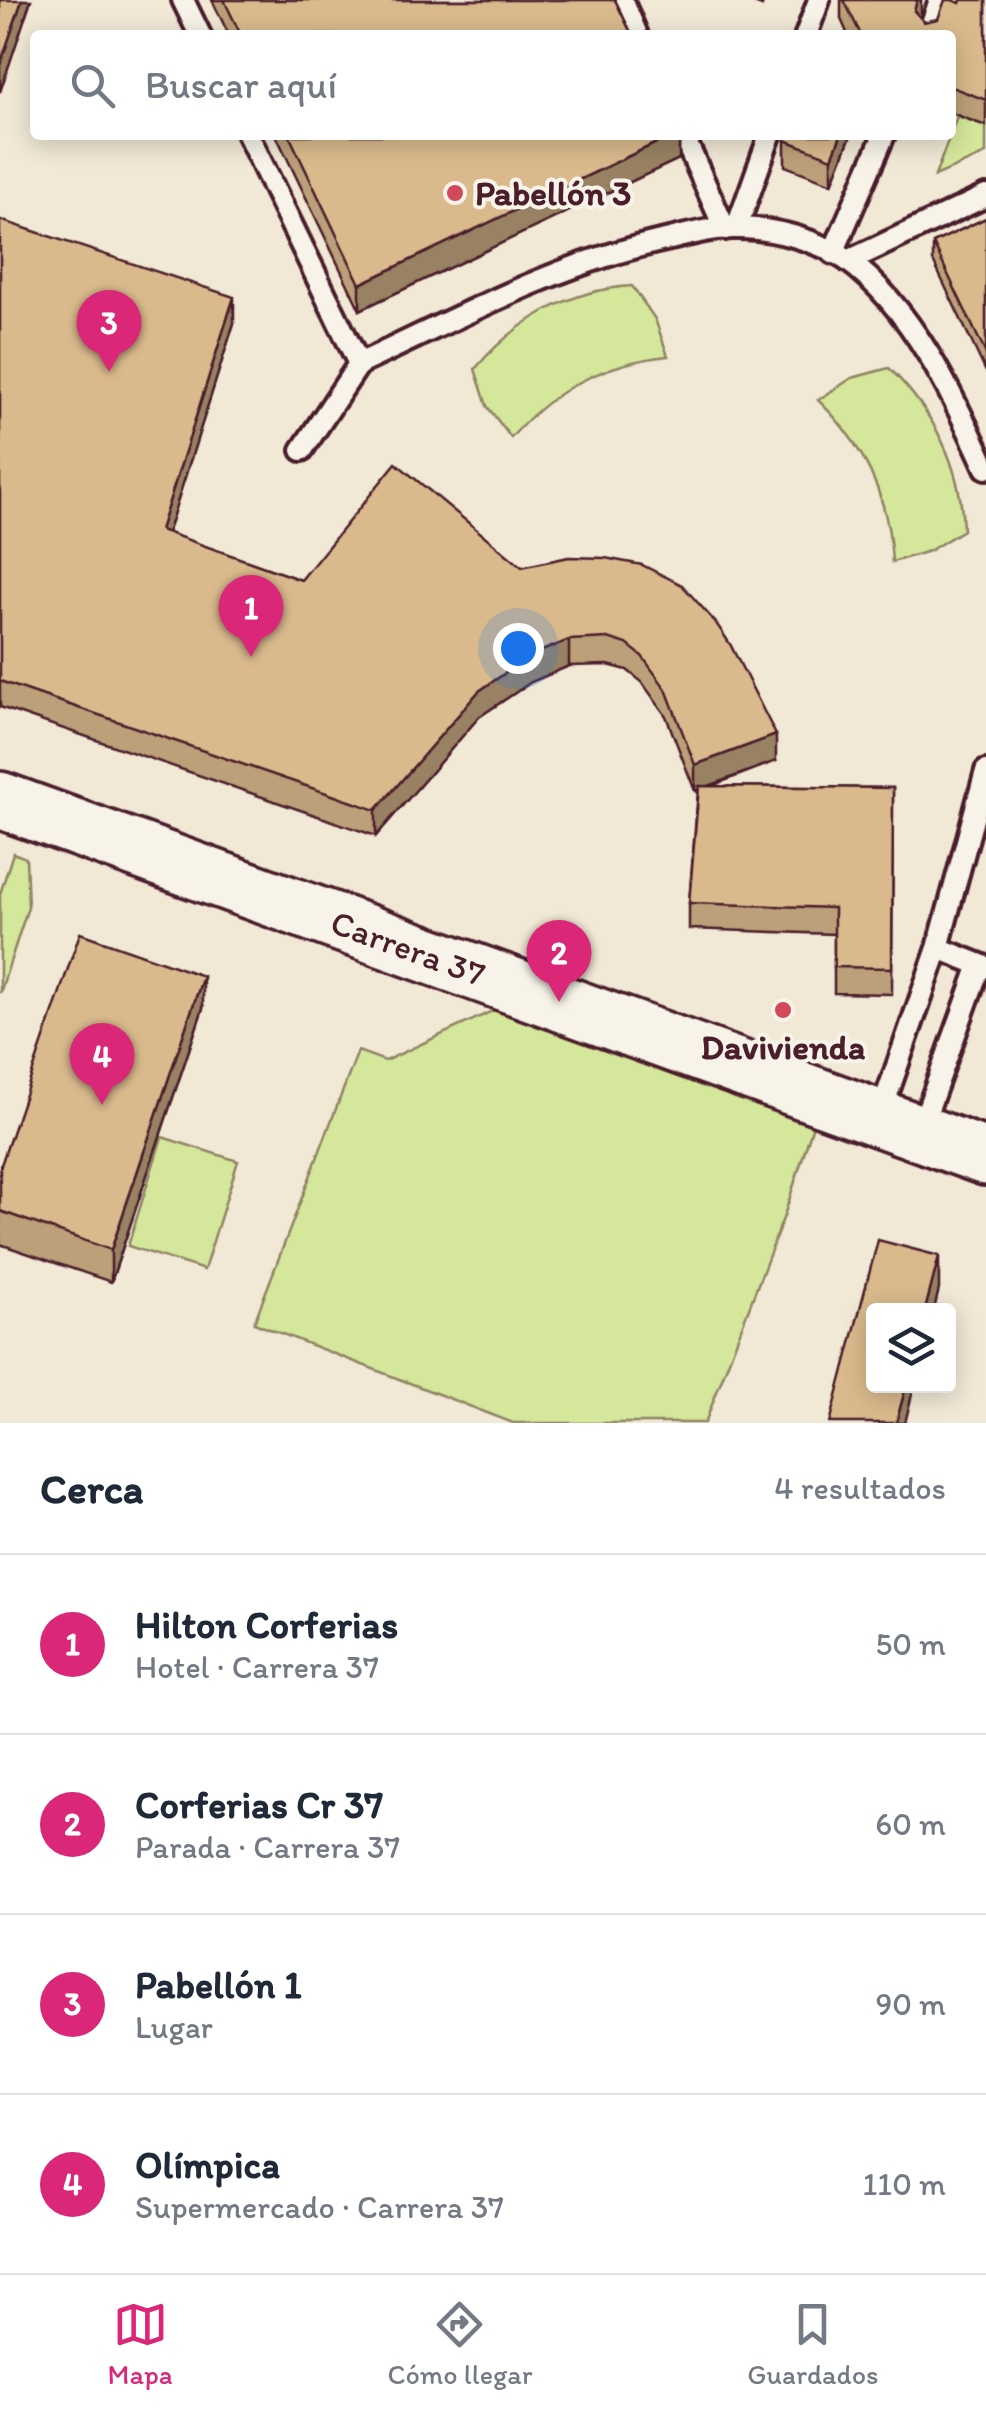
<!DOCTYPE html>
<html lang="es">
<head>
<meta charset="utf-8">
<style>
	:root { --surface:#fff; --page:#f6f6f7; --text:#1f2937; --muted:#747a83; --line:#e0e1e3; --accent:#db2777 }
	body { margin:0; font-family:Itim,sans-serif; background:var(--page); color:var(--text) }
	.controls { position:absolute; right:30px; bottom:30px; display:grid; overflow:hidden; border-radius:10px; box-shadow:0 5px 25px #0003 }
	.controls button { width:90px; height:90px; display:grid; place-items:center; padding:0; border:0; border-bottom:2px solid var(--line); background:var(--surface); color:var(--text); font:50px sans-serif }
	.you { position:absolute; left:518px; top:648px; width:35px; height:35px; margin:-25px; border:8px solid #fff; border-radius:50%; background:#1a73e8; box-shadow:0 0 0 15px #1a73e833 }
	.badge { display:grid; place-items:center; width:65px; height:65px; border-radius:50%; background:var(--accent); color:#fff; font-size:32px; font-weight:700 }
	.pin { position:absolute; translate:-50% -82px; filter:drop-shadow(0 2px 5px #0008) }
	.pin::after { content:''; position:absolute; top:52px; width:35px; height:30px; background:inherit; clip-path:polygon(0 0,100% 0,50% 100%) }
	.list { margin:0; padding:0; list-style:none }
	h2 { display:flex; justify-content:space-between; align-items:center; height:130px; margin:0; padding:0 40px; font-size:42px }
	h2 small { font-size:32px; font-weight:400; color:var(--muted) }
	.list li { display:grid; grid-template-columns:65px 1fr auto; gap:30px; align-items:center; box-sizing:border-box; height:180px; padding:0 40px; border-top:2px solid var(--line) }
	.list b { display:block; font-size:38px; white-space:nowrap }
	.list p { margin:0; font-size:32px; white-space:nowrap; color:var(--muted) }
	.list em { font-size:32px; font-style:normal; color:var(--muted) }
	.icon { flex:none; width:55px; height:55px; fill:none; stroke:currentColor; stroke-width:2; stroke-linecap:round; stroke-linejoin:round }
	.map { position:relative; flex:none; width:986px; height:1423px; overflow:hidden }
	.search { position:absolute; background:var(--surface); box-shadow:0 5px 25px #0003; left:30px; right:30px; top:30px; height:110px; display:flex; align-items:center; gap:25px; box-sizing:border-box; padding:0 35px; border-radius:10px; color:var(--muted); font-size:38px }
	.sheet { height:850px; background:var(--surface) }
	nav { display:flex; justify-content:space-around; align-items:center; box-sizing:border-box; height:140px; border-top:2px solid var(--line); background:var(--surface); font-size:28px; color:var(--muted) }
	nav a { display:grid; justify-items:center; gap:5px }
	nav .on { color:var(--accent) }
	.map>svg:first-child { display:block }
	.green { fill:#d4e79b; stroke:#8f8363; stroke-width:2.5 }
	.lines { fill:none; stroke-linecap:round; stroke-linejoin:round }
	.lane-casing { stroke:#4a1f2b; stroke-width:28 }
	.secondary-casing { stroke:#4a1f2b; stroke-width:62 }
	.lane { stroke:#f7f3e8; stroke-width:20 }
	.secondary { stroke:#f7f3e8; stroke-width:55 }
	.wall { fill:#bba079; stroke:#4a1f2b; stroke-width:2.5 }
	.shaded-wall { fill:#998263; stroke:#4a1f2b; stroke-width:2.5 }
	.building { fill:#daba8d; stroke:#4a1f2b; stroke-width:2.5 }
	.poi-dot { fill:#d1495b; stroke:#f7f3e8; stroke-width:4 }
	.labels { text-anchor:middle; stroke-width:8; stroke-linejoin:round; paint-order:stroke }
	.poi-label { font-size:35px; font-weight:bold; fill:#4a1f2b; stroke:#f7f3e8; text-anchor:start }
	.street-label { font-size:35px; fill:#4a1f2b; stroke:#f7f3e8 }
</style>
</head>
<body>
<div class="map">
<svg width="986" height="1423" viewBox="0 0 986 1423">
	<rect width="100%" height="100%" fill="#f1e8d6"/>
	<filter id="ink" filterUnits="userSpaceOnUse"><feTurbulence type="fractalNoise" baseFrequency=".01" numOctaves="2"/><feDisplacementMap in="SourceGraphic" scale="20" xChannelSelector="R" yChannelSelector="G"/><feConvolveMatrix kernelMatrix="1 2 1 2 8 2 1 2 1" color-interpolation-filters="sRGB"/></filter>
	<g filter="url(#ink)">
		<!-- green -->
		<path class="green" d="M957,116L986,126V154L935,176Z
			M632,286L655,319L668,356C604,363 553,389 511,438L487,406L475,369C515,321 569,290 632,286Z
			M889,368C934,412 962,467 963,530L929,551L892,562C889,498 864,444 818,400L852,378Z
			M13,853L26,858L28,907L0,993V894Z
			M503,1006L815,1119L784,1216L705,1423H513L254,1323L358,1051L385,1061Z
			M162,1137L238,1161L204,1270L128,1246Z"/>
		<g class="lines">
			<!-- lane casing -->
			<g class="lane-casing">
				<path id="lane" d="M183,0L200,35
					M622,0L637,35
					M806,35L819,0
					M928,35L940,0
					M248,135L359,364C460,317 560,262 670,239C691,234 716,227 738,228C773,228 818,240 847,260C912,307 954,397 986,468
					M683,135L725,229
					M737,227L770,135
					M833,253L884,135
					M848,261L986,196
					M302,450L359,364
					M938,948L986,967
					M879,1118L938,948L986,771
					M920,1131L980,965"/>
			</g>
			<!-- secondary casing -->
			<g class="secondary-casing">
				<path id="secondary" d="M0,800L986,1157"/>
			</g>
			<!-- lane -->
			<use href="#lane" class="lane"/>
			<!-- secondary -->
			<use href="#secondary" class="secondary"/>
		</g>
		<!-- wall -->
		<path class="wall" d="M212,0H615L632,35H229Z
			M746,0H764L762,6Z
			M841,0H921L920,17L924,22L938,19L960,3L986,0V126L951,113V35H848L841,19Z
			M276,135H679V159L360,310Z
			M851,135L832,184L785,166V140Z
			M986,218V372L933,261V243Z
			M0,220L234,323L167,533L301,580L522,567L569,557L776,761L711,786L893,788L892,994L834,993V934L689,929V903L698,790L695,791L666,716L642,682L627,670L608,665L569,666L531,682L479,717L376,836L0,707Z
			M203,1008L111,1282L0,1244V1168Z"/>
		<!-- shaded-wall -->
		<path class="shaded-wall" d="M22,0H31L0,92V65Z
			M917,0H921V14L915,35L914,11Z
			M673,135H679V159L360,310V284Z
			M841,135H851L832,184V158Z
			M234,297V323L160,556V530Z
			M569,640V666L531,682L479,717L376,836V810L479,691L531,655Z
			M776,735V761L695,791V765Z
			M203,976V1008L111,1282V1250Z
			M939,1256V1289L934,1310H925Z
			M906,1386H914L905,1423H896Z"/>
		<!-- building -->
		<path class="building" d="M0,0H22L0,65Z
			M224,0H615L632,35H241Z
			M844,0H917L914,11L924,22L938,19L945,0H952L960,3L961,0H986V100L951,87V35H861Z
			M289,135H673L360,284Z
			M787,135H841L832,158L785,140Z
			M986,218V354L933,243Z
			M0,220L234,297L160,530L301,580L396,463L522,567L569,557L605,558L642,565L682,585L716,623L730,644L776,735L695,765L666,689L642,656L627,644L608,638L569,640L531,655L479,691L376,810L0,681Z
			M699,786L893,788L892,968L834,967V908L689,903Z
			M80,933L203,976L111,1250L0,1211V1168Z
			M878,1240L939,1256L925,1310H874V1386H906L896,1423H830Z"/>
	</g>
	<!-- markers -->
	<g class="poi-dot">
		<circle cx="455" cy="193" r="10"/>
		<circle cx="783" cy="1010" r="10"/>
	</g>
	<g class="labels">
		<!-- poi labels -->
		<g class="poi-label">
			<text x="475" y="205">Pabellón 3</text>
			<text x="783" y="1059" text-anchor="middle">Davivienda</text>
		</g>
		<!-- street labels -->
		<g class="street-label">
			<text transform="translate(408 948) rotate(20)" y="12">Carrera 37</text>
		</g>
	</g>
</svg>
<div class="controls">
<button><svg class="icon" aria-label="layers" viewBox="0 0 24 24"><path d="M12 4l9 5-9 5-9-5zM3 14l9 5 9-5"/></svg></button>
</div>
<div class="you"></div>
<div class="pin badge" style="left:251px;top:657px">1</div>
<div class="pin badge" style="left:559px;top:1002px">2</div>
<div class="pin badge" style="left:109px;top:372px">3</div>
<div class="pin badge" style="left:102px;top:1105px">4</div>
<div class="search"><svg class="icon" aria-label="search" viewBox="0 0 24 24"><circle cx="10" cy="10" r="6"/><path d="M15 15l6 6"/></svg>Buscar aquí</div>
</div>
<section class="sheet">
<h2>Cerca<small>4 resultados</small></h2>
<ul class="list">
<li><span class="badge">1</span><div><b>Hilton Corferias</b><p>Hotel · Carrera 37</p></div><em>50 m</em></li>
<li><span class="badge">2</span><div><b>Corferias Cr 37</b><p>Parada · Carrera 37</p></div><em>60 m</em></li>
<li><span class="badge">3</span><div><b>Pabellón 1</b><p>Lugar</p></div><em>90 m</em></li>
<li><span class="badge">4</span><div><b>Olímpica</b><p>Supermercado · Carrera 37</p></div><em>110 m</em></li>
</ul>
</section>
<nav>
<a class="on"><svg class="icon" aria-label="map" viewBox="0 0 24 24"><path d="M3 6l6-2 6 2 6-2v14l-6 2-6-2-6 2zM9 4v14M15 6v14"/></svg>Mapa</a>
<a><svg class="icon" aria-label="directions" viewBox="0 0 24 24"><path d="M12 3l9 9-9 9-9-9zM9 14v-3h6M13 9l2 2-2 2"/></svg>Cómo llegar</a>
<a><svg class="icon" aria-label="saved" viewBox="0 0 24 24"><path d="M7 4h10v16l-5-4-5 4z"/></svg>Guardados</a>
</nav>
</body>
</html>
